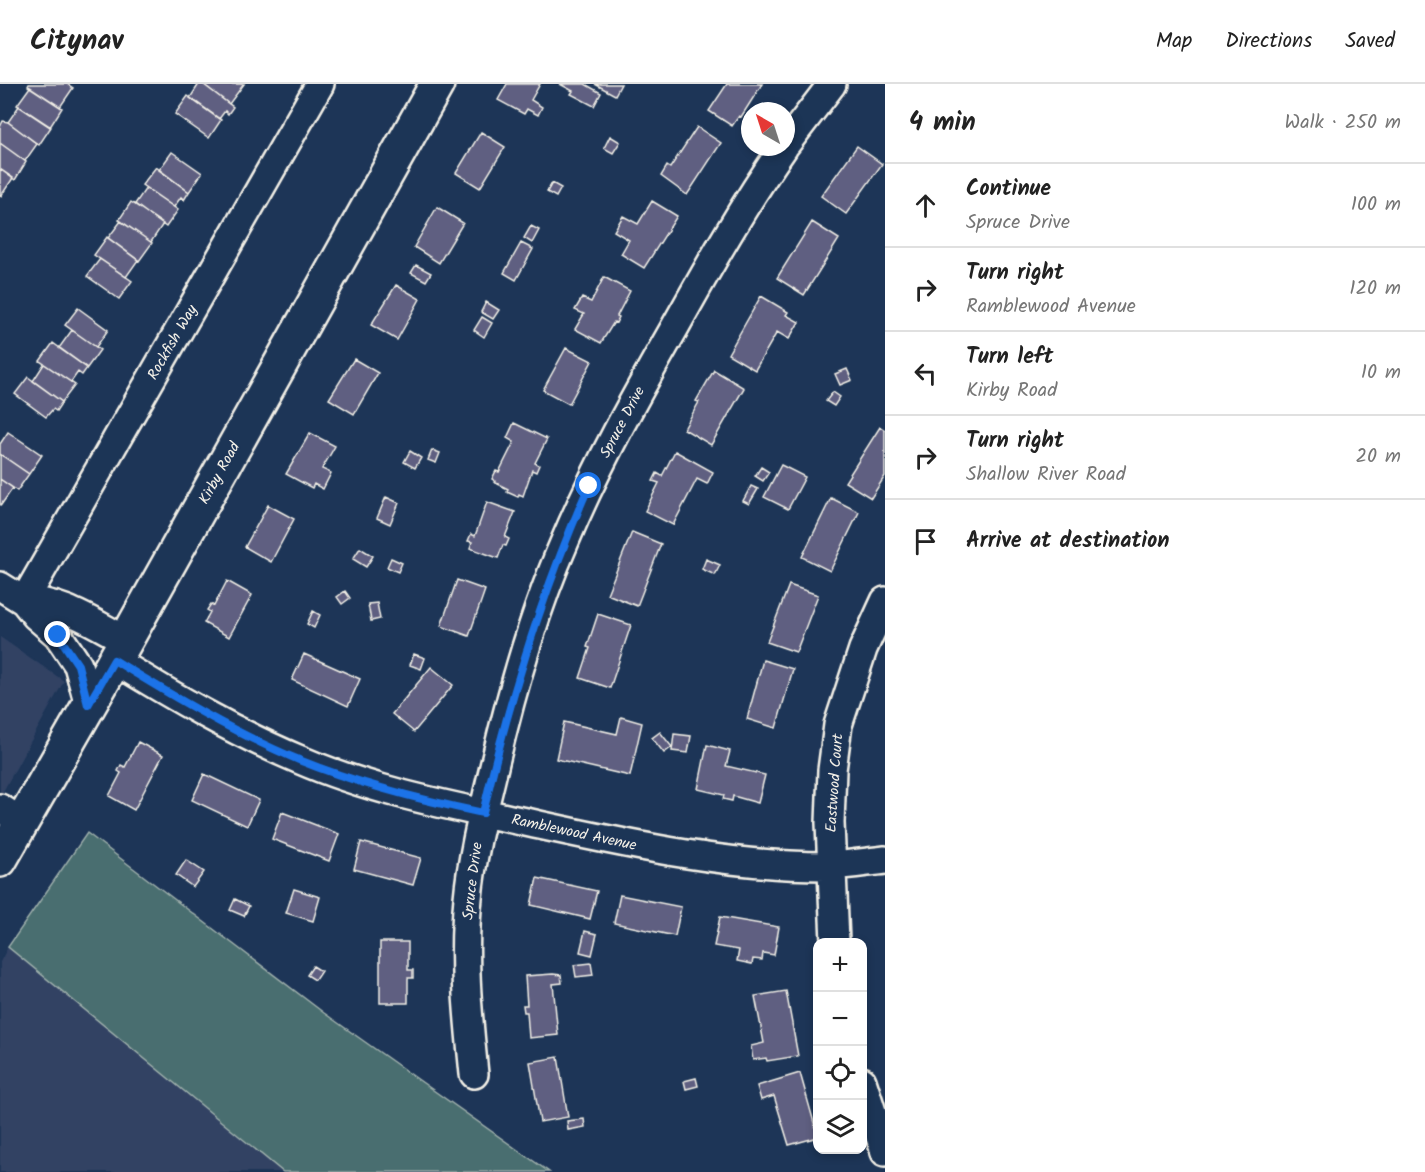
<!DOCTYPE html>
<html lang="en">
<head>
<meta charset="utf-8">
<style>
	:root { --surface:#fff; --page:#f2f2f2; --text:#222; --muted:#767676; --line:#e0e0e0 }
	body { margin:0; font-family:Kalam,sans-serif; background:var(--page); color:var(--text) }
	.controls { position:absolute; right:18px; bottom:18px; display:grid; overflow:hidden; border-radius:12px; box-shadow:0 3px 9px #0003 }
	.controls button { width:54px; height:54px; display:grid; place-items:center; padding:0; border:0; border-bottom:2px solid var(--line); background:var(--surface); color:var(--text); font:30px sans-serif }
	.compass { position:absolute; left:741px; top:18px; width:54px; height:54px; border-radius:50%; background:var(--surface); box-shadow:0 3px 9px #0003; rotate:321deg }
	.stop { position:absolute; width:18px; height:18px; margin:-14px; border:4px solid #1a73e8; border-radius:50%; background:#fff }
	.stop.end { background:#1a73e8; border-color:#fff; box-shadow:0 2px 6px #0008 }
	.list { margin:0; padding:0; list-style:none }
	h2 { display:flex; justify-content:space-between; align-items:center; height:78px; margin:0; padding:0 24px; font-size:26px }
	h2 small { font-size:20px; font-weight:400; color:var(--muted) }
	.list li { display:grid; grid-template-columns:39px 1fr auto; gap:18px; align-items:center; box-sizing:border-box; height:84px; padding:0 24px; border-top:2px solid var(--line) }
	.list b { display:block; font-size:22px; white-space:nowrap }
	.list p { margin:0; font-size:20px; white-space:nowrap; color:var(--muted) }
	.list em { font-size:20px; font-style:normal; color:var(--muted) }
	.icon { flex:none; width:33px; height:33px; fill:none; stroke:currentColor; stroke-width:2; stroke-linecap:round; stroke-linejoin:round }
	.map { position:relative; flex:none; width:885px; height:1088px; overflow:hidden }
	header { display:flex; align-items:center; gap:36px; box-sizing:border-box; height:84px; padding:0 30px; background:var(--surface); border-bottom:2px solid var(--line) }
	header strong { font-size:28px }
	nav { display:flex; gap:33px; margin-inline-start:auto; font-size:21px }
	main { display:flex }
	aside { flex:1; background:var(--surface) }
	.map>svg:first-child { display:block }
	.built { fill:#304264 }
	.green { fill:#4a6e70; stroke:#9fb0ac; stroke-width:1.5 }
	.building { fill:#5e5f81; stroke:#f4f1e8; stroke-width:1.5 }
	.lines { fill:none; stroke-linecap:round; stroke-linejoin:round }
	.minor-casing { stroke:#f4f1e8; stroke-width:32 }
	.major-casing { stroke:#f4f1e8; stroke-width:38 }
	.minor { stroke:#1d3557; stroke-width:27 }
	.major { stroke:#1d3557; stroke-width:33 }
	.route { stroke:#1a73e8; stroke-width:8 }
	.labels { text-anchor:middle; stroke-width:4.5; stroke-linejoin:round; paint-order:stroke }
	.street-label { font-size:15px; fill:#f4f1e8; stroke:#1d3557 }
</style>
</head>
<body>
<header>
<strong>Citynav</strong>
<nav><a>Map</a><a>Directions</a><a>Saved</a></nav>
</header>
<main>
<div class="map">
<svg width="885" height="1088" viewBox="0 0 885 1088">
	<rect width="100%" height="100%" fill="#1d3557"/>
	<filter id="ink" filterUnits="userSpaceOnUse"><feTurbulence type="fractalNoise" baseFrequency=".0167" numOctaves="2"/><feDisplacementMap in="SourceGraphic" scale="12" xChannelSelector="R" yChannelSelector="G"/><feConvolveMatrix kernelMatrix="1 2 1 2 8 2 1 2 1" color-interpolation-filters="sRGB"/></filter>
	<g filter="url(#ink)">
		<!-- built -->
		<path class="built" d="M0,553L64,597L0,713Z
			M8,863L290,1088H0V878Z"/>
		<!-- green -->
		<path class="green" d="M87,749L324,929L549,1088H283L8,863Z"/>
		<!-- building -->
		<path class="building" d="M29,0H67L73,4L60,23L28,2Z
			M199,0H203L233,23L228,30L225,27L219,35L190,14Z
			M203,0H244L229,20Z
			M507,0H540L531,16L542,23L538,31L527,25L524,30L498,16Z
			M560,0H585L601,9L594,22L571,10L573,7Z
			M595,0H621L615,11Z
			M727,0H762L741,33L739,32L732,42L709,27Z
			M30,3L62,24L50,43L17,21Z
			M188,12L221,36L209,54L175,30Z
			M19,22L51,43L39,61L8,38Z
			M3,37L8,38L37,60L25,77L0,59V43Z
			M697,43L721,59L687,111L661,92L667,82L670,84Z
			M481,48L505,63L480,104L456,89Z
			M610,52L620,58L613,69L604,64Z
			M0,59L26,78L15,96L0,85Z
			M857,62L882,80L846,130L821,112Z
			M172,68L202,89L189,108L159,86Z
			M156,83L189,108L184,116L181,113L174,123L142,101Z
			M0,85L13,94L1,112H0Z
			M552,99L561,104L556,113L547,108Z
			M146,104L178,126L166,143L135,120Z
			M652,117L677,132L644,184L621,170L629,156L614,147L623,132L638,140Z
			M131,118L163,140L151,158L119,136Z
			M437,123L463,139L439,179L414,163Z
			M121,137L152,159L139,177L108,154Z
			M812,138L839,155L804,211L777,194Z
			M531,142L539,146L532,159L524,154Z
			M107,153L138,176L126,193L94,171Z
			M521,159L533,165L516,196L504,189Z
			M100,175L132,197L119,215L87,192Z
			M416,181L431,189L426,197L411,189Z
			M604,193L630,207L617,232L619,233L616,239L614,238L601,259L575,245L584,230L575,226L582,214L591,218Z
			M396,201L420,215L397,256L371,241Z
			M761,212L788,228L786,231L799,238L789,255L777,248L755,286L728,270Z
			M486,218L499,226L493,235L481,228Z
			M78,224L108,246L96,263L65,241Z
			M482,233L492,239L484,253L474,246Z
			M72,246L100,266L87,284L59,264Z
			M53,259L87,284L82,291L78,288L71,298L40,277Z
			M566,264L592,277L569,320L543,306Z
			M354,275L378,289L354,330L329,315Z
			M44,280L75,301L62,318L33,297Z
			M847,285L852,296L840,301L835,290Z
			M714,286L744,304L711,361L684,345L699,318L696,317Z
			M28,293L62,318L56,327L53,325L46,333L15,310Z
			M833,308L840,313L834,322L826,317Z
			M514,339L547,355L535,379L539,381L536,388L532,386L523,412L519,410L518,413L507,408L508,405L494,398L495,397L492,395L496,387L499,388L514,358L507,354Z
			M880,343L885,346V392L871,414L845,398Z
			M8,348L42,371L29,390L0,370V360Z
			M310,349L335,362L322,385L331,389L323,405L314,400L312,404L286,390Z
			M432,366L440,369L436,379L428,376Z
			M410,367L421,374L415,384L404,378Z
			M675,367L713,388L707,400L697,395L673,441L645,427L659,399L653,397L657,389L662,392Z
			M0,370L29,390L17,407L0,395Z
			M781,381L805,393L788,425L764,413Z
			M761,383L769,388L763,397L755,392Z
			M0,395L13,404L1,421L0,420Z
			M751,402L758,405L749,420L743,417Z
			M386,413L399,419L390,440L377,434Z
			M831,414L859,428L830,487L802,473Z
			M487,418L515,428L505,453L509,455L506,462L503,461L498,474L470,464L472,458L468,457L471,450L475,452Z
			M268,421L294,435L271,478L245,463Z
			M632,448L661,460L637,522L607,510Z
			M360,464L373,472L366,483L353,475Z
			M391,474L402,479L398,488L387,483Z
			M706,475L720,481L715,491L702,485Z
			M457,496L485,506L469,552L441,542Z
			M227,497L252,511L229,553L204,539L210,528L207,526L211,520L214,522Z
			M789,501L818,511L796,568L767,558Z
			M345,507L350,514L342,520L337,513Z
			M377,519L380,535L371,537L368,520Z
			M313,527L320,531L314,544L307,540Z
			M598,530L631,541L610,604L580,594L590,564L587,563Z
			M304,570L360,595L348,622L292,596Z
			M414,570L425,574L421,585L410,581Z
			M763,576L793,585L776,644L747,635Z
			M431,583L453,601L414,648L392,630Z
			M621,633L642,639L630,692L556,675L564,638L617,650Z
			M660,648L672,663L664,669L652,654Z
			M674,650L691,652L688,669L672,667Z
			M138,658L163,671L134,726L109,712L121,689L118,687L121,681L125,683Z
			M707,661L730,667L726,682L765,691L758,719L733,712L732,717L723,715L724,711L698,705Z
			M204,690L259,716L247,742L192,716Z
			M282,728L339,750L329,777L272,755Z
			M361,758L421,774L413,801L354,785Z
			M186,776L204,788L193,803L176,791Z
			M537,794L597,807L590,835L531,821Z
			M294,805L320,813L313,837L286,829Z
			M620,811L681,823L675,852L614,839Z
			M235,815L249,822L244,832L230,826Z
			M720,833L779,843L774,871L763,869L762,876L753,875L752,880L737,877L739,866L714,862Z
			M585,847L597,850L592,871L580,868Z
			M380,858H408V886H413V894H408V919H380Z
			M591,879L593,891L576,893L574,881Z
			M313,882L321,887L315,896L307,891Z
			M553,890L561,891L562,899L553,900L558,951L529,954L527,928H524L523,921H527L525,892Z
			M786,907L798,972L767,977L766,974L753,976L751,962L764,959L755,912Z
			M558,973L568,1033L540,1038L530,978Z
			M800,989L818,1053L789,1061L774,1012L761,1016L757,1002Z
			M696,994L698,1002L686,1005L684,997Z
			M584,1035L585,1043L568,1046L567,1037Z"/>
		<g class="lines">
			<!-- minor casing -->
			<g class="minor-casing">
				<path id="minor" d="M786,60L832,0
					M0,502L24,517L36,532L58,551L78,581L89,621
					M24,517L320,0
					M24,517C61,516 94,540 126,556
					M114,576C174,613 234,648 298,675C369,706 446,721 521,737C623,759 726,783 831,782C849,781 867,778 885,776
					M0,724L22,738
					M835,858L830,739L832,686L838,641L863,565L885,517
					M474,990C468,930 462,874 468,814C472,771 483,729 493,687C511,609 533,530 565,457C596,383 635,313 675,243C709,182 744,120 784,63
					M862,997L885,1068"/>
			</g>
			<!-- major casing -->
			<g class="major-casing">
				<path id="major" d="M0,776L111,583L437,0"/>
			</g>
			<!-- minor -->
			<use href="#minor" class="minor"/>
			<!-- major -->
			<use href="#major" class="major"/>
		</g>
	</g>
	<g class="lines" filter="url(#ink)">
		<!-- route -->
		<path class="route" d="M58,551L78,581L88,621L114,576C174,613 234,649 299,676C358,700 421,716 483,729C509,616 542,508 589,402"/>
	</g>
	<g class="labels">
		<!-- street labels -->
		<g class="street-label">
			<text transform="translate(172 258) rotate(-60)" y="5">Rockfish Way</text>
			<text transform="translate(622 338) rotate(-62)" y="5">Spruce Drive</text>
			<text transform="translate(219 389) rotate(-61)" y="5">Kirby Road</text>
			<text transform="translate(834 699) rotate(-86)" y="5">Eastwood Court</text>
			<text transform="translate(574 748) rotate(12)" y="5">Ramblewood Avenue</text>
			<text transform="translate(472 797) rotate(-83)" y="5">Spruce Drive</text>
		</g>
	</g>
</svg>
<div class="controls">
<button>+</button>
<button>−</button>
<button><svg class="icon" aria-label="locate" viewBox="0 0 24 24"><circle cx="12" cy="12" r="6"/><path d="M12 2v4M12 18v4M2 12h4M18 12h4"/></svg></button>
<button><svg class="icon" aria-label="layers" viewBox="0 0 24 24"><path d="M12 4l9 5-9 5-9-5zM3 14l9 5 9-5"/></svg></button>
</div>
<svg class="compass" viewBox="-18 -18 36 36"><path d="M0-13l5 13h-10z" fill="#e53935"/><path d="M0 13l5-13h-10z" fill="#767676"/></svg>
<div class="stop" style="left:589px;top:402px"></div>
<div class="stop end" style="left:58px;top:551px"></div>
</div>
<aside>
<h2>4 min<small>Walk · 250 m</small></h2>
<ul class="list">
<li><svg class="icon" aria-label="ahead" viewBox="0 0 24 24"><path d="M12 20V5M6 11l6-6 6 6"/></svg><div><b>Continue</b><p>Spruce Drive</p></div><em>100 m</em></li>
<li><svg class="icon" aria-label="right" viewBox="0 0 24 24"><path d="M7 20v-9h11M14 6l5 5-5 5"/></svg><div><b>Turn right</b><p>Ramblewood Avenue</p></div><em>120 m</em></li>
<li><svg class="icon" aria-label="left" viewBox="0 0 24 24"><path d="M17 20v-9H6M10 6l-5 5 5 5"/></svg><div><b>Turn left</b><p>Kirby Road</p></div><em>10 m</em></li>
<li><svg class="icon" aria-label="right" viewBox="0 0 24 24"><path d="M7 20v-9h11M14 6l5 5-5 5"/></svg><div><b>Turn right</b><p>Shallow River Road</p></div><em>20 m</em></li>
<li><svg class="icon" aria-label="arrive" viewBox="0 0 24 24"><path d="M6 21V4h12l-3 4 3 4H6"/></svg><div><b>Arrive at destination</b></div></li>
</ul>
</aside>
</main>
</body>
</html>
